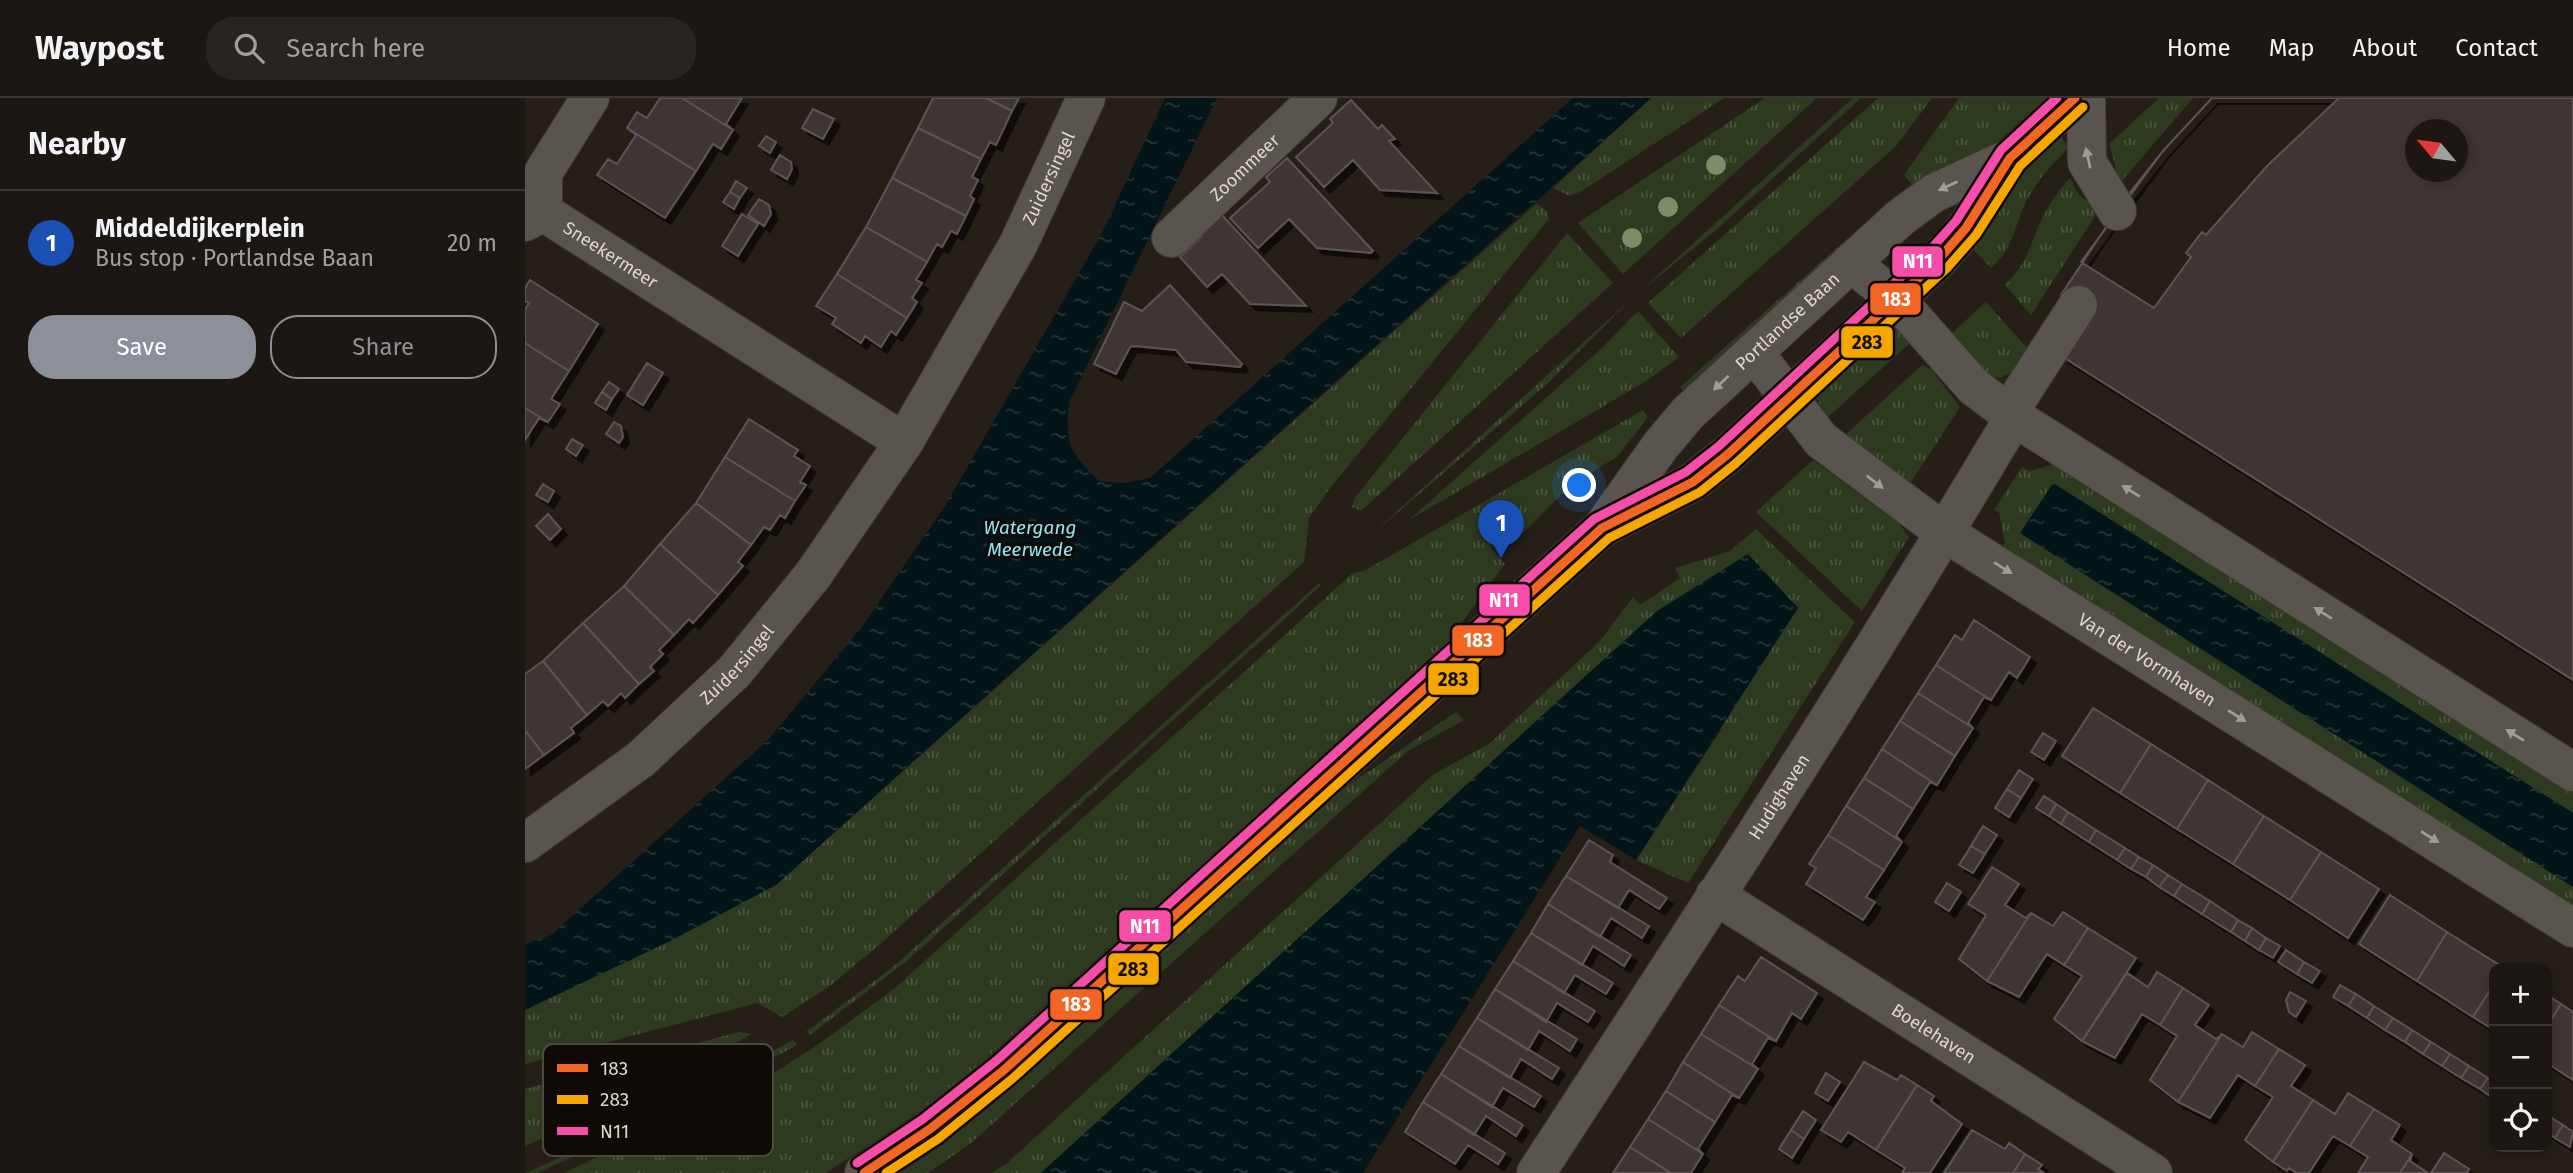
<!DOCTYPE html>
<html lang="en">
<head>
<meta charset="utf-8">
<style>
	:root { --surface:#1c1712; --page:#292420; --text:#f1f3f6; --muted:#a09f9f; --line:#3a3632; --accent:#8c9099 }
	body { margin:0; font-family:"Fira Sans",sans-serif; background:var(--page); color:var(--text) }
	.controls { position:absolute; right:21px; bottom:21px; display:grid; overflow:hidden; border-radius:14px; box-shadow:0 4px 10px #0003 }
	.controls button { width:63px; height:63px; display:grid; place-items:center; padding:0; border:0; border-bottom:2px solid var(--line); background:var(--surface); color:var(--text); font:35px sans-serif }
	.compass { position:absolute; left:1880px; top:21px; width:63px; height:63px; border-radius:50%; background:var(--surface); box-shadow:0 4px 10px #0003; rotate:299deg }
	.you { position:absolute; left:1055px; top:388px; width:24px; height:24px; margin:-18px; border:5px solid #fff; border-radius:50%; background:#1a73e8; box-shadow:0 0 0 10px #1a73e833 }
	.badge { display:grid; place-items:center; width:46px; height:46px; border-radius:50%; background:var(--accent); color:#fff; font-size:23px; font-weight:700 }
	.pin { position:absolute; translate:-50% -58px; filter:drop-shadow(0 2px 4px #0008) }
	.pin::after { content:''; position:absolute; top:37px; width:24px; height:21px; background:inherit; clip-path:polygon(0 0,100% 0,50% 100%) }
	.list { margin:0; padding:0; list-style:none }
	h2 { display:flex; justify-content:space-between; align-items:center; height:91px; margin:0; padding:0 28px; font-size:30px }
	h2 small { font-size:23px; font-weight:400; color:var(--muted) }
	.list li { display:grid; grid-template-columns:46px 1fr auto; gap:21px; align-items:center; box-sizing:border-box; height:105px; padding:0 28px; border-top:2px solid var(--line) }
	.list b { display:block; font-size:26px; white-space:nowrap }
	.list p { margin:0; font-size:23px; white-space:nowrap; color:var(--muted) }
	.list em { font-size:23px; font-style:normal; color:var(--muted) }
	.actions { display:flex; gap:14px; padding:21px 28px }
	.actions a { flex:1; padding:16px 0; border:2px solid var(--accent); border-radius:28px; text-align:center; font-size:24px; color:var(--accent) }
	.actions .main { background:var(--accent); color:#fff }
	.icon { flex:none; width:38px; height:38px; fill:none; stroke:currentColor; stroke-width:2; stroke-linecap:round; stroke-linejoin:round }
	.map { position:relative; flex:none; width:2048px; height:1075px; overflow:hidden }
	header { display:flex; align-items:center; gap:42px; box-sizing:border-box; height:98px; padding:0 35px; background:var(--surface); border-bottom:2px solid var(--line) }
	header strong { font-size:33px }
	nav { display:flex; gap:38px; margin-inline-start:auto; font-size:24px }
	.search { width:490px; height:63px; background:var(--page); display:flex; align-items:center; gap:18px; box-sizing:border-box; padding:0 24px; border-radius:28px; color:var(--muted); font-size:26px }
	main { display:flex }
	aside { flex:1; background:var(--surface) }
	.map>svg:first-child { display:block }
	.grass { fill:url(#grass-tufts) }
	.water { fill:url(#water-ripples) }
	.building { fill:#403636; stroke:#5b5553; stroke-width:2; fill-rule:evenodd; filter:url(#shadow) }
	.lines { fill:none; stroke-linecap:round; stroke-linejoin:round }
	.minor-casing { stroke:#403a35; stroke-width:40 }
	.minor { stroke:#5a544f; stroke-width:38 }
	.bus-1-casing { stroke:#0f0a05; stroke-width:14 }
	.bus-2-casing { stroke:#0f0a05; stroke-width:14 }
	.bus-3-casing { stroke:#0f0a05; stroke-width:14 }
	.bus-1 { stroke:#f26522; stroke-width:9 }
	.bus-2 { stroke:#f7a600; stroke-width:9 }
	.bus-3 { stroke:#f54da8; stroke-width:9 }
	.tree { fill:#7d8d68 }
	.oneway { fill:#a39c95 }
	.labels { text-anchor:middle; stroke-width:6; stroke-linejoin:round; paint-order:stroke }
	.street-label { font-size:18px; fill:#dfd7cf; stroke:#0f0a05 }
	.water-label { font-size:19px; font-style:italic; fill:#8fe7f9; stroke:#0f0a05 }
	.key { fill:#0f0a05; stroke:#4d4842; stroke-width:2 }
	.key-label { font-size:19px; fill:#dfd7cf }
	.line-badge { stroke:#0f0a05; stroke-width:2.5 }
	.badge-label { font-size:19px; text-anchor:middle; font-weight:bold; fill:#fff }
	.pale-badge-label { font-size:19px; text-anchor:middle; font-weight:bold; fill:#111 }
</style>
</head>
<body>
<header>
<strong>Waypost</strong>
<div class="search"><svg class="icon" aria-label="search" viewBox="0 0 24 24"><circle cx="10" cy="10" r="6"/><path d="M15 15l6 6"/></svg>Search here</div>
<nav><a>Home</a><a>Map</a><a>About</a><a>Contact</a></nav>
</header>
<main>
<aside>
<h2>Nearby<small></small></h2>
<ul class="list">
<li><span class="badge" style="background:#1a4fb4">1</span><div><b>Middeldijkerplein</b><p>Bus stop · Portlandse Baan</p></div><em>20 m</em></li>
</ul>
<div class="actions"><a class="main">Save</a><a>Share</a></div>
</aside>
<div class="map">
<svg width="2048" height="1075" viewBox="0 0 2048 1075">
	<defs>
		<pattern id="grass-tufts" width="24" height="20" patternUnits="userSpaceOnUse" patternTransform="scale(1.75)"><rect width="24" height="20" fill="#2d3a20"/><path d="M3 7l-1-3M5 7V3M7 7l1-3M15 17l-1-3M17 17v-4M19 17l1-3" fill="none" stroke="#4b563f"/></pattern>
		<pattern id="water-ripples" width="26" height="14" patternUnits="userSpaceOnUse" patternTransform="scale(1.75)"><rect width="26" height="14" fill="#031519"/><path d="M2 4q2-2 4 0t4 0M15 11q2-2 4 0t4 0" fill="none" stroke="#273639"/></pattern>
		<filter id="shadow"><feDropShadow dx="6" dy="6" stdDeviation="0" flood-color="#0009"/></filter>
	</defs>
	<rect width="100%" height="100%" fill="#251f18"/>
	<!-- grass -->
	<path class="grass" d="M1126,0H1199L1057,93L1045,98L1028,90Z
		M1240,0H1292L1098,176L1053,125Z
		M1328,0H1336L1191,132L1117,192Z
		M1353,0H1407L1371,48L1156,240L1123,205Z
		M1434,0H1521L1459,55L1390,90L1379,77Z
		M1634,0H1668L1595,85L1584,46Z
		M1536,39L1544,49C1528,66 1513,81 1502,102C1488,129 1491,147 1466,170L1444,147L1487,84Z
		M1545,80L1554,97L1574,112L1506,217L1480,187C1506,162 1506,140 1522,111C1528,100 1536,90 1545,80Z
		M1011,106L1021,112L1024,121L802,394L784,420L779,464L353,848L305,888L257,919L232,905L0,966V912L145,843L251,787Z
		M1358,109L1364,115L1163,298L1155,289Z
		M1042,135L1088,185L836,413L827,409L829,401Z
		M1104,203L1023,285L857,428H856Z
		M1461,204L1505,253L1491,272L1475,280L1461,277L1427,235Z
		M1113,213L1154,259L1123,282L884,422L1077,250Z
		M1367,221L1386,244L1302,320L1288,293Z
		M1397,267L1406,271L1435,309L1382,390L1319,338Z
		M1118,312L1123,319L1092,359L1047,386L996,437L988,430L966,450L980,466L924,542L457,964L395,1013L301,1075H39L242,979L291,948L370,890L828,475L839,473Z
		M1288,362L1373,424L1384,439L1337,513L1231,414Z
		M1528,362L2048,690V715L1528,385L2048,789V815L1476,451L1480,445L1474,414L1469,412L1497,369L1504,373L1526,367Z
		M1231,431L1330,524L1163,785L1111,762L1196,632L1132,513L516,1075H466L481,1066L909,676L964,646L1074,544L1108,499L1115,507L1155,480L1150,470L1205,453Z
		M794,485L796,487L749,531L382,863L285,937L282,933L368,869Z
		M931,614L939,622L883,653L445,1046L403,1075H374L465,1009L815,693Z
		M214,934L227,936L145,981L0,1048V991Z
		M268,942L272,947L175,1000L12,1075H1L171,996Z"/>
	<!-- water -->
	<path class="water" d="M640,0H692L544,304C540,345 544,355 574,383L598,385L625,380L1048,0H1126L251,787L145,843L0,912V846L26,837L243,642L336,530L420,408L577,135Z
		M1528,385L2048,715V789L1495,435Z
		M1223,456L1273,510L1111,762L1055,728L838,1075H516L1132,513Z"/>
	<!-- building -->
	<path class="building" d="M135,0H157L208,32L196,51L188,46L171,73L102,30L112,14L122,20Z
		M157,0H217L201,26L208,32Z
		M408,0H461L487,13L471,47L465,44L456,61L393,30Z
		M461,0H494L487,13Z
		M1687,0H1814L1742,68L1681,137L1677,134L1661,155L1666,159L1629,210L1556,164L1638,53Z
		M1687,0H2048V582L1538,259L1566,215L1536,197L1599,102L1638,53ZM1890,32H1932V74H1890Z
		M826,2L853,31L857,27L870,41L864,43L912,95L855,92L828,62L799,89L771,59L808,25L805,21Z
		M288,11L309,21L298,41L277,30Z
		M102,30L171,73L140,120L72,77L83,61L92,66L111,37Z
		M393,30L456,61L447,79L453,82L445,98L449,101L441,118L367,80Z
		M241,38L251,44L245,55L234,48Z
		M255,57L266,64L267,71L262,81L246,72Z
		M762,60L848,153L846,155L792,150L764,121L733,150L705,120L745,84L741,79Z
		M367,80L441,118L432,136L426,133L417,149L412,146L402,164L341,129Z
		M211,83L222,90L215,100L205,94Z
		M205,94L215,100L209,111L198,104Z
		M234,101L244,107L246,116L239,128L223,117Z
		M695,115L781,208L725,206L697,176L682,189L655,159L677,138L674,134Z
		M217,116L233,126L213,158L197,148Z
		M341,129L402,164L391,182L397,185L387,200L392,204L382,220L312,176Z
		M312,176L382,220L371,237L366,233L356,249L340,238L336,245L307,226L311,220L291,208Z
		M5,182L73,226L44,273L0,245V212L4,205L0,203V190Z
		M645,187L717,266L715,269L661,264L651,252L609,248L605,249L591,276L569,266L599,204L617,213Z
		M0,245L44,273L26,301L35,306L23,324L0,310Z
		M122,265L138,275L118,307L102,297Z
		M84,284L94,291L87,301L77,294Z
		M77,294L87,301L81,312L70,305Z
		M0,310L23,324L14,320L0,342Z
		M224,321L273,352L269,358L285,368L275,384L281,387L270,403L200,359Z
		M89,324L96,328L98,339L94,345L81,336Z
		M47,341L58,347L51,358L41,351Z
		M200,359L270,403L260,420L255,417L245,432L239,429L226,447L171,405Z
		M18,386L29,393L23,404L11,397Z
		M171,405L226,447L213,464L218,468L193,497L135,446Z
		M23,416L36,431L25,442L11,428Z
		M135,446L193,497L168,525L164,521L149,537L99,488Z
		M99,488L149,537L134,552L138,556L125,569L129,573L114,586L58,525Z
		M1449,522L1505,559L1492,580L1484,574L1466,602L1411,567L1430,537L1437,542Z
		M58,525L114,586L100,600L96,595L83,608L78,603L62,617L18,563Z
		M18,563L62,617L46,630L49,635L19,657L0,632V576Z
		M1411,567L1466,602L1459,599L1443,625L1448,630L1393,595Z
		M1393,595L1448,630L1430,658L1375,623Z
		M1568,610L1626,646L1595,695L1537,658Z
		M1375,623L1430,658L1412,687L1357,651Z
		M0,632L19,657L0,671Z
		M1518,635L1531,643L1519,662L1506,654Z
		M1626,646L1683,682L1652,731L1595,695Z
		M1357,651L1412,687L1405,684L1388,711L1339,680Z
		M1494,672L1508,681L1496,700L1482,691Z
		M1339,680L1388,711L1371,738L1377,744L1321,708Z
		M1683,682L1739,718L1708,766L1652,731Z
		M1482,691L1496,700L1484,719L1470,710Z
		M1519,698L1531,706L1524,718L1511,710Z
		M1531,706L1543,714L1536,726L1524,718Z
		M1321,708L1377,744L1359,772L1303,737Z
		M1543,714L1571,732L1564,744L1536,726Z
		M1739,718L1796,754L1765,802L1708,766Z
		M1458,728L1472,737L1460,756L1446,748Z
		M1571,732L1600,750L1592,762L1564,744Z
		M1303,737L1359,772L1341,799L1350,804L1338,822L1281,786L1291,770L1284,766Z
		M1064,742L1088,757L1085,764L1142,800L1134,811L1104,792L1093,810L1041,778Z
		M1446,748L1460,756L1448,775L1434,767Z
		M1600,750L1614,759L1606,771L1592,762Z
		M1796,754L1854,791L1823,840L1765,802Z
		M1614,759L1628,767L1621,779L1606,771Z
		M1628,767L1643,777L1634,789L1621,779Z
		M1467,769L1494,786L1480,807L1501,820L1506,815L1462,883L1434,861L1461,817L1443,806Z
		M1643,777L1657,786L1649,798L1634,789Z
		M1041,778L1124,828L1117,840L1086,820L1075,839L1023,806Z
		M1422,785L1436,794L1424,813L1410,804Z
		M1657,786L1685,803L1677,816L1649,798Z
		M1865,797L1922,834L1892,883L1834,846Z
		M1685,803L1713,822L1706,834L1677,816Z
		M1023,806L1106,857L1099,868L1068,848L1057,867L1006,835Z
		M1538,814L1563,830L1539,867L1522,856L1494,899L1462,883L1506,815L1528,828Z
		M1713,822L1727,830L1720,843L1706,834Z
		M1563,830L1611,860L1557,943L1529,921L1557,878L1539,867Z
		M1727,830L1741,840L1734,852L1720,843Z
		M1922,834L1979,870H1969V886L1948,919L1892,883Z
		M1006,835L1088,885L1081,896L1050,877L1039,895L988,863Z
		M1741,840L1755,848L1748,860L1734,852Z
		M1761,852L1779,864L1772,876L1753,864Z
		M1236,859L1292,895L1276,921L1267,915L1251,943L1194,907L1213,878L1220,883Z
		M988,863L1070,913L1063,924L1032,905L1021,924L970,891Z
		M1779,864L1795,873L1787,885L1772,876Z
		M1632,874L1658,890L1635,927L1617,916L1590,960L1557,943L1602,875L1623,889Z
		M1969,886V932L1948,919Z
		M1815,887L1831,896L1823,908L1808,899Z
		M1658,890L1684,907L1670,927L1691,941L1697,936L1653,1004L1625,982L1652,938L1635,927Z
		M970,891L1052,941L1045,953L1014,933L1003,952L952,920Z
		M1765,894L1781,903L1771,919L1764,914L1761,902Z
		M1831,896L1849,908L1842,920L1823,908Z
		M2022,897L2036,906L2022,928Z
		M2036,906L2048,914V982L2022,965V928Z
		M1194,907L1251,943L1243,940L1227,966L1233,971L1176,936Z
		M1849,908L1868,920L1860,932L1842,920Z
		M952,920L1034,970L1027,981L996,961L985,980L934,948Z
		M1868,920L1887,932L1880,944L1860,932Z
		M1887,932L1906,944L1898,956L1880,944Z
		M1727,934L1754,951L1730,988L1713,977L1685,1020L1653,1004L1697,936L1718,949Z
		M1176,936L1233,971L1214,1000L1158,964Z
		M1906,944L1925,956L1917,968L1898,956Z
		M934,948L1016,998L1009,1009L978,990L967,1009L916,976Z
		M1754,951L1780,967L1766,988L1788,1002L1748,1064L1720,1042L1748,999L1730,988Z
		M1925,956L1944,968L1936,980L1917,968Z
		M1158,964L1214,1000L1207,997L1190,1024L1141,993Z
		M1339,964L1372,982L1376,977L1392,987L1351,1052L1323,1034L1316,1044L1296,1032Z
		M1944,968L1963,980L1955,991L1936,980Z
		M1301,975L1315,984L1303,1003L1290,995Z
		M916,976L998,1027L991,1038L961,1018L949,1037L898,1004Z
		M1963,980L1969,984V1001L1955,991Z
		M1392,987L1409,998L1406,1003L1437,1026L1405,1075H1377L1380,1070L1351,1052Z
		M1141,993L1190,1024L1173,1051L1178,1056L1123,1021Z
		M1823,995L1849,1011L1825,1048L1808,1038L1784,1075H1772L1764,1070L1762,1073L1748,1064L1788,1002L1810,1016Z
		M898,1004L980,1055L973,1066L943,1047L930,1066L880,1034Z
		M1849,1011L1875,1027L1866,1042L1887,1056L1875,1075H1833L1843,1059L1825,1048Z
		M1278,1013L1291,1022L1279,1041L1266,1032Z
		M2022,1017L2038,1027L2030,1040L2022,1034Z
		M1123,1021L1178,1056L1166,1075H1146L1105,1049Z
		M2038,1027L2048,1034L2045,1049L2030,1040Z
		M1266,1032L1279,1041L1267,1060L1254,1051Z
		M1447,1032L1480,1051L1484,1045L1500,1056L1488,1075H1419Z
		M1105,1049L1146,1075H1088Z
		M1919,1055L1944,1071L1942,1075H1906Z
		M1500,1056L1517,1067L1513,1071L1519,1075H1488Z
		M1887,1056L1885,1063L1903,1075H1875Z"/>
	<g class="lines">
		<!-- minor casing -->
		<g class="minor-casing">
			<g id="minor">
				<path d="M1561,0L1562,64L1592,113"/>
				<path id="s1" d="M18,114L379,344"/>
				<path d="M0,124L18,114V75L65,0"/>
				<path id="s2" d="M646,140L793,0"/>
				<path d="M1326,165L1372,202L1449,289L1489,319L2048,674"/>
				<path id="s3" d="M1229,254L1296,342L1420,435L2048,830"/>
				<path d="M1484,314L1553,207"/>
				<path d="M1081,428L1168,384L1202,357L1414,161L1441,130L1485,60L1550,0"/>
				<path id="s4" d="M0,745L116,661L209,574L288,477L379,344L493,147L561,0"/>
				<path id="s5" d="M1190,797L1628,1075"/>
				<path id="s6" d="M339,1075L405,1031L479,972L1077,430L1136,347L1163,315L1376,119L1409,95L1485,60"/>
				<path id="s7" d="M1011,1075C1174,825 1337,575 1489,319"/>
			</g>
		</g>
		<!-- minor -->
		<use href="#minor" class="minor"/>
		<!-- bus-1 casing -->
		<g class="bus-1-casing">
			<path id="bus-1" d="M339,1075L405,1031L479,972L1077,430L1168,384L1202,357L1414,161L1441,130L1485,60L1550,0"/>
		</g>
		<!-- bus-2 casing -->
		<g class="bus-2-casing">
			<path id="bus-2" d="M361,1075L413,1041L487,981L1084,440L1175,394L1210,366L1422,170L1451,137L1495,68L1558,9"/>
		</g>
		<!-- bus-3 casing -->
		<g class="bus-3-casing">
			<path id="bus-3" d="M332,1065L398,1021L471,963L1069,421L1161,374L1194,348L1405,152L1431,123L1476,52L1532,0"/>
		</g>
		<!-- bus-1 -->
		<use href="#bus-1" class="bus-1"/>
		<!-- bus-2 -->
		<use href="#bus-2" class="bus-2"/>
		<!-- bus-3 -->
		<use href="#bus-3" class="bus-3"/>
	</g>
	<!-- trees -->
	<g class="tree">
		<circle cx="1191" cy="67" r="10"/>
		<circle cx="1143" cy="109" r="10"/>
		<circle cx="1107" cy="140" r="10"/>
	</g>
	<!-- one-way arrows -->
	<defs><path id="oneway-solid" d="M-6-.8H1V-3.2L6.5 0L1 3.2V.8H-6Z" transform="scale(1.75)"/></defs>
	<g class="oneway">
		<use href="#oneway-solid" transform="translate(1563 60) rotate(-102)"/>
		<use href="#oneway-solid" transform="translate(1423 88) rotate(155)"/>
		<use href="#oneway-solid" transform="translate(1196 285) rotate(137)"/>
		<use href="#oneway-solid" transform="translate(1350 384) rotate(38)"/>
		<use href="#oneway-solid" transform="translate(1606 393) rotate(-148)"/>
		<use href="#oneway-solid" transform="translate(1478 470) rotate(32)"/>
		<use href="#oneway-solid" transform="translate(1798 515) rotate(-148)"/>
		<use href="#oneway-solid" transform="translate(1712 618) rotate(32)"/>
		<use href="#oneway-solid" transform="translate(1990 637) rotate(-148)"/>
		<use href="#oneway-solid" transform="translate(1905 739) rotate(32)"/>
	</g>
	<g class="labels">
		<!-- street labels -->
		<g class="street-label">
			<text dy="6" stroke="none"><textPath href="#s2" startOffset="102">Zoommeer</textPath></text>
			<text dy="6" stroke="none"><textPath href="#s4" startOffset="858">Zuidersingel</textPath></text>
			<text dy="6" stroke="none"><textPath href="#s1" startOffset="80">Sneekermeer</textPath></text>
			<text dy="6" stroke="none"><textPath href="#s6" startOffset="1260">Portlandse Baan</textPath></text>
			<text dy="6" stroke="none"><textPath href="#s3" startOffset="504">Van der Vormhaven</textPath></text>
			<text dy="6" stroke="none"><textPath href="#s4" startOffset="278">Zuidersingel</textPath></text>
			<text dy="6" stroke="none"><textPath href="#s7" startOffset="448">Hudighaven</textPath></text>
			<text dy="6" stroke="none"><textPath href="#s5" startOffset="259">Boelehaven</textPath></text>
		</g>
		<!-- water labels -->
		<g class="water-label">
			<text x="505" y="436">Watergang<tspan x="505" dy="22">Meerwede</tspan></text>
		</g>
	</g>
	<!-- legend -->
	<rect x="18" y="946" width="230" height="112" rx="10" class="key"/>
	<rect x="32" y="966" width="31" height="8" fill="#f26522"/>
	<rect x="32" y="997" width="31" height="9" fill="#f7a600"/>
	<rect x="32" y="1029" width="31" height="8" fill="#f54da8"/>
	<g class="key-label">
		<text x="75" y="977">183</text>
		<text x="75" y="1008">283</text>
		<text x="75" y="1040">N11</text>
	</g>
	<g class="line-badge">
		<rect x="1366" y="147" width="53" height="33" rx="7" fill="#f54da8"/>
		<rect x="1344" y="184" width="53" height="34" rx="7" fill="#f26522"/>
		<rect x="1315" y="227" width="54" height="34" rx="7" fill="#f7a600"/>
		<rect x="953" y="485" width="53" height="34" rx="7" fill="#f54da8"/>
		<rect x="926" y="526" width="54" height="33" rx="7" fill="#f26522"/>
		<rect x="902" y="564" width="53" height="34" rx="7" fill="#f7a600"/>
		<rect x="593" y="811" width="54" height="34" rx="7" fill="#f54da8"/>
		<rect x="582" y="854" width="53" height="34" rx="7" fill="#f7a600"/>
		<rect x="524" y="890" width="54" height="33" rx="7" fill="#f26522"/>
	</g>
	<g class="badge-label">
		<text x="1393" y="170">N11</text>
		<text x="1371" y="208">183</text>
		<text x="979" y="509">N11</text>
		<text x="953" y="549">183</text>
		<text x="620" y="835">N11</text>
		<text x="551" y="913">183</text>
	</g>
	<g class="pale-badge-label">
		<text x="1342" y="251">283</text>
		<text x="928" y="588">283</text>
		<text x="608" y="878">283</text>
	</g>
</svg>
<div class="controls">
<button>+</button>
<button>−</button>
<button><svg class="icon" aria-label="locate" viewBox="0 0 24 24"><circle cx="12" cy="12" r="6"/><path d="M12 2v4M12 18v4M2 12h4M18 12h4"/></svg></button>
</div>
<svg class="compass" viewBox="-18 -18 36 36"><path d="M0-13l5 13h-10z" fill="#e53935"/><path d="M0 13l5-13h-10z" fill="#a09f9f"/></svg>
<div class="you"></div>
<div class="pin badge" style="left:976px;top:460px;background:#1a4fb4">1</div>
</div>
</main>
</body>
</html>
